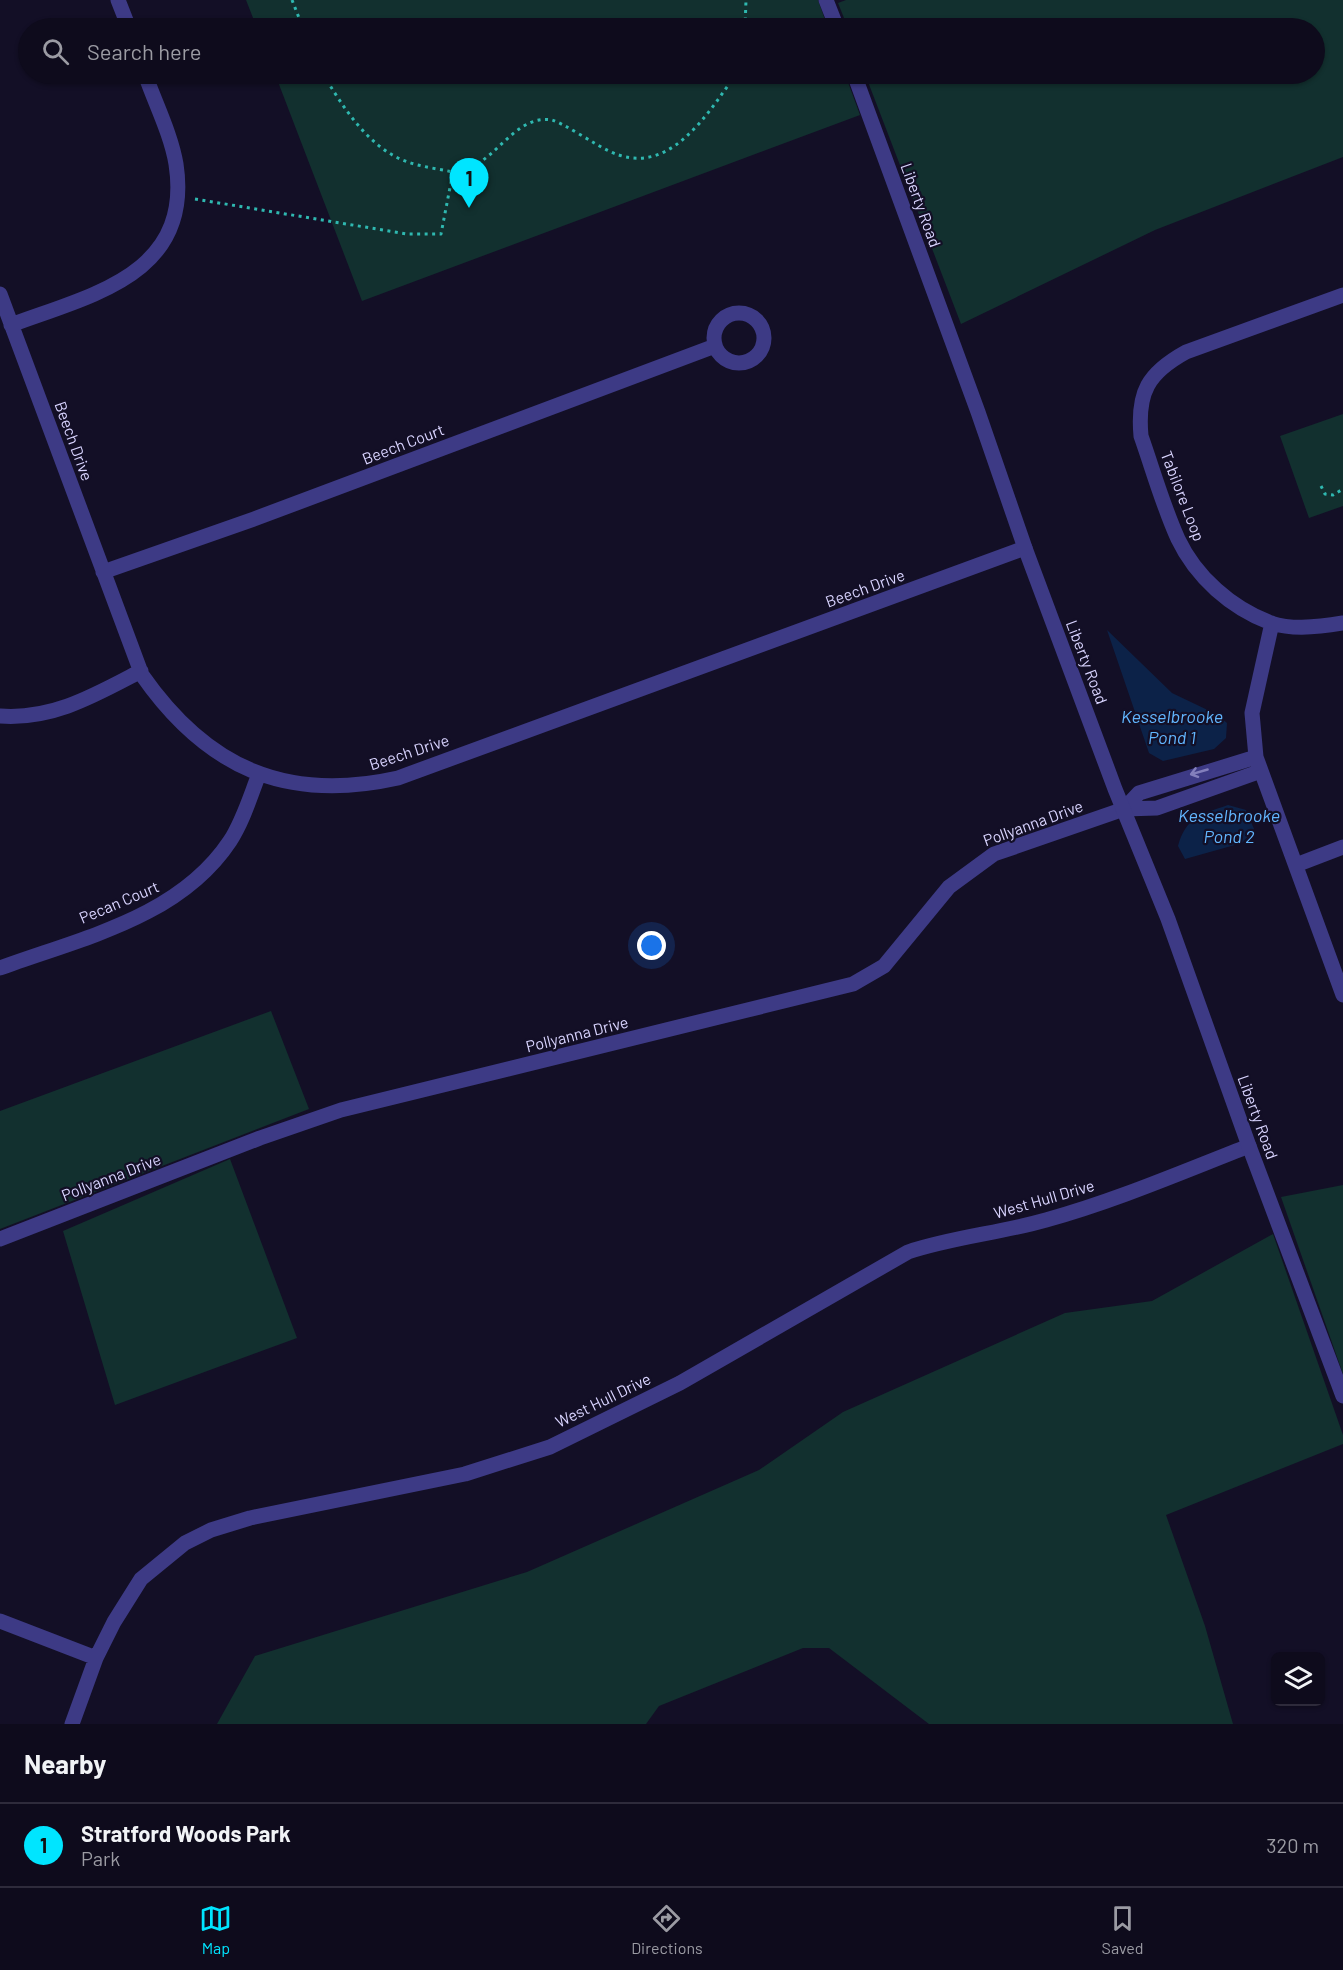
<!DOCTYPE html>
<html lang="en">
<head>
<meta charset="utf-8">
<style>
	:root { --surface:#0e0b1c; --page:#171425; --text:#f1f3f6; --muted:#9b9ba3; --line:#2e2b3b; --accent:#00e5ff }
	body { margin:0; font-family:Barlow,sans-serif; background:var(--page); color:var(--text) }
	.controls { position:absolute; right:18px; bottom:18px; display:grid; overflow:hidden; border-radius:9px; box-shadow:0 2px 4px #0004 }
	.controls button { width:54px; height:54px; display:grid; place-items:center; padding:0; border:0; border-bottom:2px solid var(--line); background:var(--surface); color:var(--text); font:30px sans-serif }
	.you { position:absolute; left:652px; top:946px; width:21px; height:21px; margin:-15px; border:4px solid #fff; border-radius:50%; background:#1a73e8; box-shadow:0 0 0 9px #1a73e833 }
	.badge { display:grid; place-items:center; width:39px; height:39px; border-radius:50%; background:var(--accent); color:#111; font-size:20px; font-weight:700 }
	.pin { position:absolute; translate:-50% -50px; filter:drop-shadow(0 2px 3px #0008) }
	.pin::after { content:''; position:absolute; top:32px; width:21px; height:18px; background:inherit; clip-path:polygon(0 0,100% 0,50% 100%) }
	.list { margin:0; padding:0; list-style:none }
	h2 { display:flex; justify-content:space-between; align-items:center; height:78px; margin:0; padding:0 24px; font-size:26px }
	h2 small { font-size:20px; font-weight:400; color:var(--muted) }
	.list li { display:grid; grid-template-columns:39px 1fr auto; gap:18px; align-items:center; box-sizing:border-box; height:84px; padding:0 24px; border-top:2px solid var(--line) }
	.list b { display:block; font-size:22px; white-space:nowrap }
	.list p { margin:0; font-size:20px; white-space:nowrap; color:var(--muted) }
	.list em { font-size:20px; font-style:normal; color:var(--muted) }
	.icon { flex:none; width:33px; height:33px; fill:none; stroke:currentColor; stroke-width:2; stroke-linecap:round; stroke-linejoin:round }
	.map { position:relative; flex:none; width:1343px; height:1724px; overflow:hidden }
	.search { position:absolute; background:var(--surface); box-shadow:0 2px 4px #0004; left:18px; right:18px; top:18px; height:66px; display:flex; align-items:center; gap:15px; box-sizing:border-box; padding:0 21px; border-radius:33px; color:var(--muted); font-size:22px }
	.sheet { height:162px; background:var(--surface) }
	nav { display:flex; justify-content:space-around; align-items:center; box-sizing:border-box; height:84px; border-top:2px solid var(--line); background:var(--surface); font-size:16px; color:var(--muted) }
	nav a { display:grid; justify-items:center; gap:3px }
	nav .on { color:var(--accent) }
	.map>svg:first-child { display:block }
	.green { fill:#12302f }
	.water { fill:#0c2248 }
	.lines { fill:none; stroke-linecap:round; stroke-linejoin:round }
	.path { stroke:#2fb8b0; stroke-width:3; stroke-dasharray:3 4.5; stroke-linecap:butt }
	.minor { stroke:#3d3a85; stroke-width:15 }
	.tertiary { stroke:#3d3a85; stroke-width:15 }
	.oneway { stroke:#837fbc }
	.labels { text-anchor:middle; stroke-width:4.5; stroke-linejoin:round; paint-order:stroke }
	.street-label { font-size:16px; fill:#d9d4ff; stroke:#130f26 }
	.water-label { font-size:18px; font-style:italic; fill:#62b6ff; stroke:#130f26 }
</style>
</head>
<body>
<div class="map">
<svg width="1343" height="1724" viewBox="0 0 1343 1724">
	<rect width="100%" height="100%" fill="#130f26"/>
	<!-- green -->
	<path class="green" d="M246,0H818L828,28H257Z
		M846,0H1343V157L1155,230L961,324L865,74H1314V28H848L838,3Z
		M275,74H845L860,115L362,301Z
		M1343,414V506L1309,518L1280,436Z
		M271,1011L309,1109L0,1229V1111Z
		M230,1159L297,1338L115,1405L63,1231Z
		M1343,1185V1374L1281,1197Z
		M1273,1234L1343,1435V1444L1166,1515L1205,1626L1233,1724H929L829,1648H803L659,1706L646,1724H217L255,1656L527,1572L759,1470L843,1412L1065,1313L1152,1301Z"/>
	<!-- water -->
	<path class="water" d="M1107,630L1172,693L1216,714L1227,723L1226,738L1214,749L1163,761L1149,753Z
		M1228,805L1246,810L1254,829L1242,843L1185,859L1178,846C1186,817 1201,814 1228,805Z"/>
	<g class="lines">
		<!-- path -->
		<path class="path" d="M292,0L303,28
			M745,28L746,0
			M323,74C343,107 369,149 408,162C422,167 439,169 453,172
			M742,74C774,84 789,84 822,76
			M195,199L407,234H441L453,172C463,168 475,165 483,160C504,145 523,115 552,120C563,123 596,145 609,151C668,180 707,115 736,74
			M1321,486L1325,494L1333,495L1343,489"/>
		<!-- minor -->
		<path class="minor" d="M118,0L129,28
			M0,294L142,675C207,768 286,803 398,778L1025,548
			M1343,295L1186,352C1148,373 1137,392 1141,436C1153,470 1163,506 1178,539C1196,577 1231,608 1271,623C1292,630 1321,627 1343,623
			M714 338a25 25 0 1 1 50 0a25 25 0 1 1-50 0Z
			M11,325C91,295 193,275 176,164C171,134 155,103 145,74
			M103,572L254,519L715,346
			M1272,623L1252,713L1256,757L1343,995
			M0,716C53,720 95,695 141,671
			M1124,809L1139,793L1256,757
			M1296,865L1343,847
			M0,968C81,938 179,918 230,841C243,821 250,797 259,774
			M0,1239L260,1138L341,1110L853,984L884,966L949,887L994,854L1124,809L1157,808L1261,771
			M0,1621L96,1658
			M72,1724L96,1658L114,1622L141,1579L185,1543L211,1530L250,1518L465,1474L550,1447L680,1383L908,1252C953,1237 1001,1233 1046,1220C1115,1201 1182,1172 1249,1146"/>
		<!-- tertiary -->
		<path class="tertiary" d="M826,0L837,28
			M854,74L978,412L1025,548L1115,789L1168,919L1249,1146L1343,1396"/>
	</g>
	<!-- one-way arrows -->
	<defs><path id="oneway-shaft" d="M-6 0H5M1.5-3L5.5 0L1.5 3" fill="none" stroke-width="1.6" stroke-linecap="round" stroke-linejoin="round" transform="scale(1.5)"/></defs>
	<use class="oneway" href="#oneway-shaft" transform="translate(1199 772) rotate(164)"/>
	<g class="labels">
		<!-- street labels -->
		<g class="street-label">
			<text transform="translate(921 205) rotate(70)" y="6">Liberty Road</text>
			<text transform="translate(74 441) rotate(70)" y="6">Beech Drive</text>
			<text transform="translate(403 444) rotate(-21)" y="6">Beech Court</text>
			<text transform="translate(1183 496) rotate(69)" y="6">Tabilore Loop</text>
			<text transform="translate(865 588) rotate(-20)" y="6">Beech Drive</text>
			<text transform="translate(1087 662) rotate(69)" y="6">Liberty Road</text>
			<text transform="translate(409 752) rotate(-18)" y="6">Beech Drive</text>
			<text transform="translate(1033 823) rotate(-20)" y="6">Pollyanna Drive</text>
			<text transform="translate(119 902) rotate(-23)" y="6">Pecan Court</text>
			<text transform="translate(577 1034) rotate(-14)" y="6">Pollyanna Drive</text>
			<text transform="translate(1258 1117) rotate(70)" y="6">Liberty Road</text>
			<text transform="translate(111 1177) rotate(-21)" y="6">Pollyanna Drive</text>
			<text transform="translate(1044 1199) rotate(-16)" y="6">West Hull Drive</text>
			<text transform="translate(603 1400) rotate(-26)" y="6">West Hull Drive</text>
		</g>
		<!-- water labels -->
		<g class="water-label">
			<text x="1172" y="723">Kesselbrooke<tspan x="1172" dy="21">Pond 1</tspan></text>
			<text x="1229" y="822">Kesselbrooke<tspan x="1229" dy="21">Pond 2</tspan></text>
		</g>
	</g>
</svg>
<div class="controls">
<button><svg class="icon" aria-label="layers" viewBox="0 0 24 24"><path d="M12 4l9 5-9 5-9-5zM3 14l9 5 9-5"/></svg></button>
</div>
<div class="you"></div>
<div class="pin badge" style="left:469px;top:208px">1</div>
<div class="search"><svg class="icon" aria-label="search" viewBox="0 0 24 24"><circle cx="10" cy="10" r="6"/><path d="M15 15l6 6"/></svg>Search here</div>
</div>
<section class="sheet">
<h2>Nearby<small></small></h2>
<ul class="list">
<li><span class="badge">1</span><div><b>Stratford Woods Park</b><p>Park</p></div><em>320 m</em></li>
</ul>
</section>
<nav>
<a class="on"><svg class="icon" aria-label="map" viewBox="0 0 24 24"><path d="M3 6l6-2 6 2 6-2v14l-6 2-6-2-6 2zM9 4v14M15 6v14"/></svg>Map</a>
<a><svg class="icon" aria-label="directions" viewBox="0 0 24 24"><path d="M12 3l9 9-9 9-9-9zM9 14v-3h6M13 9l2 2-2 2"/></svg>Directions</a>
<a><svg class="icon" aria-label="saved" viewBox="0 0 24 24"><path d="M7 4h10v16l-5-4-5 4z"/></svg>Saved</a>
</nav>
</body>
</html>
